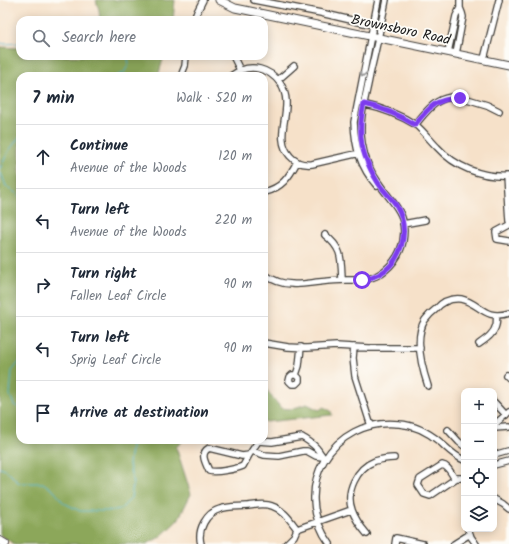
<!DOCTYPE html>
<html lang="en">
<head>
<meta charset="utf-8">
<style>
	:root { --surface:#fff; --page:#f2f2f3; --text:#1f2937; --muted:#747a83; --line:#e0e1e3 }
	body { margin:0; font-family:Kalam,sans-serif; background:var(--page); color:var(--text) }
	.controls { position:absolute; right:12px; bottom:12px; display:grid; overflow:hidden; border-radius:8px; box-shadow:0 2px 10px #0003 }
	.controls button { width:36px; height:36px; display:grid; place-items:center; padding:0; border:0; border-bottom:1px solid var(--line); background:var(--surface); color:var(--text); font:20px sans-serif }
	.stop { position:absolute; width:12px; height:12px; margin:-9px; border:3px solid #7c3aed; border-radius:50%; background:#fff }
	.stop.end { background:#7c3aed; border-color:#fff; box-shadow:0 1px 4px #0008 }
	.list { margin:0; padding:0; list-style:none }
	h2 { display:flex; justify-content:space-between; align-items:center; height:52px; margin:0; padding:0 16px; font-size:17px }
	h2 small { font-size:13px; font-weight:400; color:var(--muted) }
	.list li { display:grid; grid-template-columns:26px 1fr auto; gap:12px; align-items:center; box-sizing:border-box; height:64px; padding:0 16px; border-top:1px solid var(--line) }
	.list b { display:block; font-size:15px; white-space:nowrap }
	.list p { margin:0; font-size:13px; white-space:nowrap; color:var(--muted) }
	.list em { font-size:13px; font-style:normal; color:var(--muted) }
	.icon { flex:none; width:22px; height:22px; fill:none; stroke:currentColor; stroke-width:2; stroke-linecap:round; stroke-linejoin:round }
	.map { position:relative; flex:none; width:509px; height:544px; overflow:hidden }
	.search { position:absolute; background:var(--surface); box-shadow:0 2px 10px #0003; left:16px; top:16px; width:252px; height:44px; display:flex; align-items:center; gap:10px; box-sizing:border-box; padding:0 14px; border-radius:12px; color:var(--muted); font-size:15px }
	.panel { position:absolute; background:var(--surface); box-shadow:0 2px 10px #0003; left:16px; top:72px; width:252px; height:372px; border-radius:12px }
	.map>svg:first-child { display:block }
	.forest { fill:#8ca75a; stroke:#54623b }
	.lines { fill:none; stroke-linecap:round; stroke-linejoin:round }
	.stream { stroke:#4eb4cd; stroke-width:1 }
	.minor-casing { stroke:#3d3a36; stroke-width:8 }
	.major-casing { stroke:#3d3a36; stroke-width:9 }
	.highway-casing { stroke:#3d3a36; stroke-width:10 }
	.minor { stroke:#fff; stroke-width:5.5 }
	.major { stroke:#fff; stroke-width:7 }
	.highway { stroke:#fff; stroke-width:8 }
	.oneway { stroke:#999 }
	.route { stroke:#7c3aed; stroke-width:5 }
	.labels { text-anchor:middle; stroke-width:3.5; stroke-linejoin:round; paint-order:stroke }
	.street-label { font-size:14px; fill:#1c1c1c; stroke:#fdfcf7 }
</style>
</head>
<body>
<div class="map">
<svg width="509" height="544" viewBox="0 0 509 544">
	<rect width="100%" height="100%" fill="#fdfcf7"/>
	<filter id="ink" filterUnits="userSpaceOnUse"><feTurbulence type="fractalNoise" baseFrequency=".025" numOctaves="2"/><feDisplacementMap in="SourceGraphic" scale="8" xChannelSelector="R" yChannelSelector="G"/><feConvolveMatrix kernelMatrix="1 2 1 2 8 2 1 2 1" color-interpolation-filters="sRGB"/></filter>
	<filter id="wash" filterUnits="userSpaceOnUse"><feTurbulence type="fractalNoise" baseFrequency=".012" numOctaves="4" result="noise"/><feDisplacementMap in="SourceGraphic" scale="16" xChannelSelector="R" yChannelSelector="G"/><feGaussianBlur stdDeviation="0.9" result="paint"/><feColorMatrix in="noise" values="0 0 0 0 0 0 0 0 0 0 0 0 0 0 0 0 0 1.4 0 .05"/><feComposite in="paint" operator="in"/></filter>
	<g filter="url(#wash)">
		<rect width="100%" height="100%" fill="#f6e1c9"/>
		<!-- forest -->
		<path class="forest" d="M96,0H175L173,20H100L99,10Z
			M0,47L20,48V56H164L158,76H20V440H184L176,447L191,494L178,520L160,537L147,544H14L0,535Z
			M265,388L281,408L291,409L307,404L319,410L324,407L331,411L332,415L266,422L264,421V390Z"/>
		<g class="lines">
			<!-- stream -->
			<path class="stream" d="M79,20L100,18L113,20
				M0,43L6,44L20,43
				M116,76L124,73L129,63L127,56
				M0,169L8,152L20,136
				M0,170L6,186L20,196
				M20,361L12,371L10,395L14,405L20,408
				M0,468L6,470L19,483H43L54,491L64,503L80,511H108L121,509L131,498L133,484L129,464L131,448L130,440"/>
		</g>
	</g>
	<g filter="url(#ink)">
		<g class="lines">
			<!-- minor casing -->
			<g class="minor-casing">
				<path id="minor" d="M254,0L321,13L381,27
					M194,20L197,12L203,0
					M448,52L456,16L460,8
					M456,54L463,17L462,13L460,8V0
					M233,56L240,70
					M484,59L499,0
					M181,76L185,66L186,56
					M231,76C240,69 249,66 260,69C268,71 275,76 280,83C297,107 271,135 290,156C296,163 303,165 312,164L364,152
					M278,80L294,66
					M362,104C381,108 399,114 416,125C424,132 430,140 437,147C455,167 482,178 509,176
					M415,125C429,108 439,93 464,98L487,105L499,111
					M506,176L509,221
					M377,186C360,167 355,147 354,122L378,0
					M264,192C282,188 289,177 297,162
					M403,224L425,220
					M509,225L496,232L497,239L509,241
					M325,235C343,249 341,259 342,280
					M264,274C272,280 282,284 292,284C301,285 310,283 319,282C328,281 338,280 347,280C357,280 366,281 376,276C390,269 400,256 403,241C408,211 392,204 378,182C370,171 364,157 362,143C358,120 366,97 370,74C376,49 381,25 386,0
					M264,343L288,347L307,348L336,346L369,348H420
					M479,344C486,339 494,334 496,325C497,322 496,318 497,315
					M354,347L353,358L355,376L371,426
					M296,375H292L290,377L289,381L292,384H296L299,381V378L296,375L299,366L301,347
					M506,375L509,378
					M428,386C422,368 414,337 425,320C428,316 432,312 436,309C442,302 451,298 461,299C480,303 484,321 509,313
					M494,402L506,415
					M494,425L509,412
					M494,428L509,427
					M448,430L459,442L464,446
					M258,441L272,442L302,437C308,441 314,444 318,450C321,454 322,456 325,459
					M252,451L264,455L279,456L303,451H307L316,456L322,457
					M249,455L243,466C236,469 216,473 209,471C206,463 199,454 209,448L242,456L249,455L259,440
					M494,455L508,451
					M442,465C449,466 451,474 455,479L430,496L424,494L418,485L420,479Z
					M494,465L509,461
					M455,479L456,478H464
					M494,499L503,504L509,509
					M297,529L351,510
					M468,529L471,537L476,544
					M367,534C361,527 355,519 352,510C345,491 357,468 375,461C382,459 388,458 394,458
					M201,544C197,530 206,513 220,509C228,506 239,507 248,506C256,505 265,503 272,506C284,510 290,520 297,529L294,536L286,544
					M330,544C289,489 332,417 399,424C414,425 428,432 440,442C448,449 454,456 464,460
					M395,544L396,538L423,544
					M454,544L470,534"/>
			</g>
			<!-- major casing -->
			<g class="major-casing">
				<path id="major" d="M219,0L235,8L245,10L509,65"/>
			</g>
			<!-- highway casing -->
			<g class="highway-casing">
				<path id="highway" d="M0,541L5,544"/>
			</g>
			<!-- minor -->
			<use href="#minor" class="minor"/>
			<!-- major -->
			<use href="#major" class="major"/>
			<!-- highway -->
			<use href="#highway" class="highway"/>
		</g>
		<!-- one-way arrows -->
		<defs><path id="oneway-chevron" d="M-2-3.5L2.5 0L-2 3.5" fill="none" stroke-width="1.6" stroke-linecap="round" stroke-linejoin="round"/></defs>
		<use class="oneway" href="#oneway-chevron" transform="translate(363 74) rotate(101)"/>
	</g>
	<g class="lines" filter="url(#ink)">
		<!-- route -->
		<path class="route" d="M362,280C376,278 389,270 396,258C406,241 406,221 396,205C391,197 382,190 377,181C372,173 368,164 365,156C359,139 360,121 364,104C383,108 399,115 415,125C430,106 435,99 460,98"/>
	</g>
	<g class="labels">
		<!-- street labels -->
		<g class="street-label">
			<text transform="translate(401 29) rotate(12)" y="5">Brownsboro Road</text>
		</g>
	</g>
</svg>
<div class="controls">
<button>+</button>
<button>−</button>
<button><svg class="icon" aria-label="locate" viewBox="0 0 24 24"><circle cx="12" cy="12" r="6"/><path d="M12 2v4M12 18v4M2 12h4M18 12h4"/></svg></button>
<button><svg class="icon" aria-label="layers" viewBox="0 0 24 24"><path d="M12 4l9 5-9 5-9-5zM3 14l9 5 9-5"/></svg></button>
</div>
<div class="stop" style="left:362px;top:280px"></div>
<div class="stop end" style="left:460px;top:98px"></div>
<div class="search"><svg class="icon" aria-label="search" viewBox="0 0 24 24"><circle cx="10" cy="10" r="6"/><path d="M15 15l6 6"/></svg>Search here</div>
<section class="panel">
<h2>7 min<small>Walk · 520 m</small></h2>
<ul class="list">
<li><svg class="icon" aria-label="ahead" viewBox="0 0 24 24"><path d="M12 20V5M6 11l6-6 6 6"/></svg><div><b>Continue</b><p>Avenue of the Woods</p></div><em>120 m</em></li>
<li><svg class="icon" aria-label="left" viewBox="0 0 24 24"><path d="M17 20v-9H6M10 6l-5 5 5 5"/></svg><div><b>Turn left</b><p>Avenue of the Woods</p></div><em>220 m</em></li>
<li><svg class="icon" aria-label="right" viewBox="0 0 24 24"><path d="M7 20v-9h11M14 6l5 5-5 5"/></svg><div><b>Turn right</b><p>Fallen Leaf Circle</p></div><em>90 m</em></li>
<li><svg class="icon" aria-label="left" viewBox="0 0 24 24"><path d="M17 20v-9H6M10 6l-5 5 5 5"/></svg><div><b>Turn left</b><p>Sprig Leaf Circle</p></div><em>90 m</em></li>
<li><svg class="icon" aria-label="arrive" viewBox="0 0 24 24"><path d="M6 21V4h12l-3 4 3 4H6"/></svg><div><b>Arrive at destination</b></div></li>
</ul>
</section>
</div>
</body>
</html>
